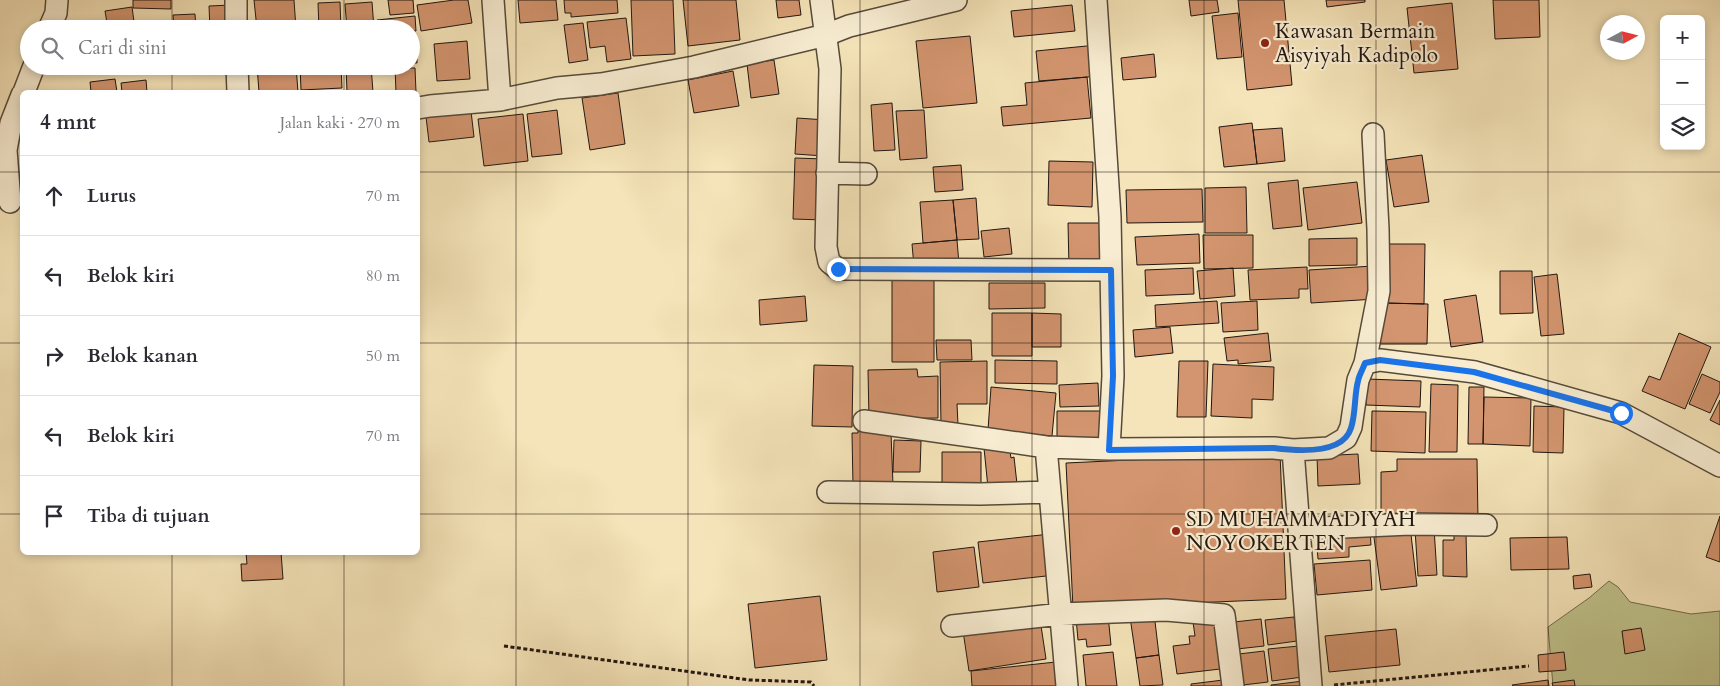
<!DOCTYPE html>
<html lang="id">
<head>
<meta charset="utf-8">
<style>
	:root { --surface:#fff; --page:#f7f7f7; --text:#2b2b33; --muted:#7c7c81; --line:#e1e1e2 }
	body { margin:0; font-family:Cardo,serif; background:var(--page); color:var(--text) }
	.controls { position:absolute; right:15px; top:15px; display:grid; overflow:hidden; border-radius:8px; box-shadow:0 2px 8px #0003 }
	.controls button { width:45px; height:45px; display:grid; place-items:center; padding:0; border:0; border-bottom:1px solid var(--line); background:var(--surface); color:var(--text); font:25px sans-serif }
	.compass { position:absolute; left:1600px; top:15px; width:45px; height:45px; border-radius:50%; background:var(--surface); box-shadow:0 2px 8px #0003; rotate:83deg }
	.stop { position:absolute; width:15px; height:15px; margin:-11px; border:4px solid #1a73e8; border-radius:50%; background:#fff }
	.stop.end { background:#1a73e8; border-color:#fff; box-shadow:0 1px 5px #0008 }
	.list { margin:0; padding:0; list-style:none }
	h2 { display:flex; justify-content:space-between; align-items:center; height:65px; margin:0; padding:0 20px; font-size:21px }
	h2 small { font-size:16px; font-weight:400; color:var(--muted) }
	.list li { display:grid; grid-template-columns:32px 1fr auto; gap:15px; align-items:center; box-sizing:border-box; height:80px; padding:0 20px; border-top:1px solid var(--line) }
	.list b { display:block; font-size:19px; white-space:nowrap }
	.list em { font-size:16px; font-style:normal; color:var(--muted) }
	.icon { flex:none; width:28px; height:28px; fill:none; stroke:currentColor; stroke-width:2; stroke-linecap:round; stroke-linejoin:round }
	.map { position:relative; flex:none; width:1720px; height:686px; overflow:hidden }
	.search { position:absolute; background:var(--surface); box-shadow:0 2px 8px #0003; left:20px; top:20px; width:400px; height:55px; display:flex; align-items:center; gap:12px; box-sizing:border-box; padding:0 18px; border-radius:28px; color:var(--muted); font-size:19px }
	.panel { position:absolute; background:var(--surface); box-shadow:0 2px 8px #0003; left:20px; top:90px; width:400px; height:465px; border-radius:8px }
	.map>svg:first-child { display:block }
	.green { fill:#c0c38c; stroke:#706c4e }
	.building { fill:#d3956f; stroke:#211610 }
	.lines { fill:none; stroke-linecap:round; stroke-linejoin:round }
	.minor-casing { stroke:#564a3a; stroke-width:24 }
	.path { stroke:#211610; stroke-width:3; stroke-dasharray:4 2.5; stroke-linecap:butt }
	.minor { stroke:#f8edd2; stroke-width:21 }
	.route { stroke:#1a73e8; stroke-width:6 }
	.grid { fill:none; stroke:#211610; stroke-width:1; stroke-opacity:0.55 }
	.poi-dot { fill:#8f2418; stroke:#f8edd2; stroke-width:2 }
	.labels { text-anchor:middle; stroke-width:4.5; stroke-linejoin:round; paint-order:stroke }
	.poi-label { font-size:21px; fill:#211610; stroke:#f8edd2; text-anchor:start }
</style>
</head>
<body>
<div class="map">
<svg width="1720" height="686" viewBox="0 0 1720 686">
	<rect width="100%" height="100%" fill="#f5e4b9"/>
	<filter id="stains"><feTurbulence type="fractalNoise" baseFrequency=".004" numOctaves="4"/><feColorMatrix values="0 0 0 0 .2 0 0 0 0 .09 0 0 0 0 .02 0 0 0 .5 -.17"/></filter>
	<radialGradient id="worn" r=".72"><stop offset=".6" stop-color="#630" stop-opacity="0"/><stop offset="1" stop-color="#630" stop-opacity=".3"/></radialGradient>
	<!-- green -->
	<path class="green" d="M1609,581L1618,587L1630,602L1691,614L1720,611V686H1553L1548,627L1589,598Z"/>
	<!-- building -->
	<path class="building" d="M133,0H171V9L133,8Z
		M254,0H294L296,29H257Z
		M388,0H413L414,13L390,15Z
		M454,0H468L472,23L421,31L417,5Z
		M518,0H556L558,20L520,23Z
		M564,0H617L618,13L571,17V13H565Z
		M631,0H673L675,54L633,56Z
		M683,0H736L740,40L688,46Z
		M776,0H799L801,15L778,18Z
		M1189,0H1217L1219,12L1191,16Z
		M1238,0H1284L1292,85L1247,90Z
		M1326,0H1365V2L1327,7Z
		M1493,0H1539L1540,37L1495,39Z
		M340,2L341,29H319L318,3Z
		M372,2L374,29H347L345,4Z
		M1452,3L1458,69L1414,73L1407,8Z
		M231,5L232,29H210L209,6Z
		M1072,5L1075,31L1014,37L1011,11Z
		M132,7L135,29H108L105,11Z
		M1238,13L1242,57L1217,59L1212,16Z
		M195,14L196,29H174L173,15Z
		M415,16L416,31H411V29H378L377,20Z
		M626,18L631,59L607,62L605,46L590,48L587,22Z
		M167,21L168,29H140V24Z
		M583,23L588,60L569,63L564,25Z
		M970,36L977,103L923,108L916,41Z
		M467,41L470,79L437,81L434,44Z
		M1097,45L1100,76L1039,81L1036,51Z
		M411,46H417V63H411Z
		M1154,54L1156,77L1123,80L1121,58Z
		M774,60L779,94L751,98L747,64Z
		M257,66H296L298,92H259Z
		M300,66H341L342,88L301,90Z
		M346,66H371L373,92H347Z
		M395,68H415L416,92H396Z
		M733,71L739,106L694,113L688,80Z
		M1087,77L1091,118L1003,126L1001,107L1027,105L1025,83Z
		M115,79L117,92H91L90,82Z
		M146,80L147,92H122L121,83Z
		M618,93L625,144L590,150L582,98Z
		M892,103L895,150L874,151L871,105Z
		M557,110L562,154L532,157L527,114Z
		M924,110L927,158L900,160L896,111Z
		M471,111L474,137L429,142L426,117Z
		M523,114L528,161L484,166L478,119Z
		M797,118L826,120L824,156L795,154Z
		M1252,123L1257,164L1224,167L1219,127Z
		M1282,128L1285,161L1257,164L1253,130Z
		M1422,155L1429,202L1394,207L1386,160Z
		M795,158L825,159L824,220L793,219Z
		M1049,161L1093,162L1092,207L1048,205Z
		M961,165L963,190L935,192L933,167Z
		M1298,180L1302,226L1273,229L1268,183Z
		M1357,182L1362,223L1308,230L1303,188Z
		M1246,187L1247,233H1205V188Z
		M1202,189L1203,222L1127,223L1126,190Z
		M976,198L979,239L957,240L953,200Z
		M953,200L957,240L923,243L920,202Z
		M1068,223H1105L1106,267H1069Z
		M1009,228L1012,254L984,257L981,231Z
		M1199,234L1200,263L1137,265L1135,237Z
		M1203,235H1253V268L1204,269Z
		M1357,238V265L1309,266V239Z
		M957,240L959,264L914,267L912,244Z
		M1389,244H1425L1424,304L1388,303Z
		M1373,266L1376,299L1311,303L1309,270Z
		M1307,267L1308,289H1299V298L1250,300L1248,270Z
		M1193,268L1194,294L1146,296L1145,270Z
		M1233,268L1235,296L1200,299L1197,271Z
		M1500,271H1532L1533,313L1500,314Z
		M1557,274L1564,334L1541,336L1534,277Z
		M934,275V362H892V276Z
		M989,283H1045V308L989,309Z
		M1476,295L1483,342L1451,347L1444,300Z
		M805,296L807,321L760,325L759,300Z
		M1217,301L1219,323L1156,327L1155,305Z
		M1257,301L1258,330L1223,332L1221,303Z
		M1379,303L1428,304L1427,344H1378Z
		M992,313H1032V356H992Z
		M1032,313L1061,314V347H1032Z
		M1170,327L1173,353L1135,357L1133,330Z
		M1268,333L1271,361L1238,364V360L1227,361L1224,338Z
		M1679,333L1711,347L1685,409L1642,391L1649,376L1660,380Z
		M936,340H971L972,360H937Z
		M995,360L1057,361V384L995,383Z
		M987,361V404H957L958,425H941L940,362Z
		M1179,361H1208L1206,417H1177Z
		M1213,364L1274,367L1273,400L1252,399V418L1211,416Z
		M814,365L853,366L852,427L812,426Z
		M917,369L918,377L938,376V418L869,419L868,370Z
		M1702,374L1720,382V392L1710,413L1689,404Z
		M1367,379L1421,381L1420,407L1366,405Z
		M1098,383L1099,406L1060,407L1059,385Z
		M1431,384L1458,385L1457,452H1429Z
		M991,387L1056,393L1052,436L988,430Z
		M1469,387H1484L1483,444H1468Z
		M1484,397L1531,398L1530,446L1483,444Z
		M1720,400V425L1710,420Z
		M1534,406L1564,407L1563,453L1533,452Z
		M1057,411H1101V443L1057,444Z
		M1372,411L1426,412L1425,453L1371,451Z
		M858,426L891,433L893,485L853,486L852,433H858Z
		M894,440L921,441L920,472H893Z
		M1009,445L1011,458L1014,457L1017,484L988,488L984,448Z
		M942,452H981V485H942Z
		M1280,453L1286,599L1073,608L1066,463Z
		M1358,454L1360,484L1318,486L1317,456Z
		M1397,459H1477L1478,520L1381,521V472L1397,471Z
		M1720,516V562L1706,557Z
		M1410,526L1417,586L1381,590L1373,530Z
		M1434,528L1437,575L1418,576L1415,529Z
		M1370,530L1371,545L1349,547V557L1318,559L1316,535Z
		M1050,534L1055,575L983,583L978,542Z
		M1454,534H1466L1467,577L1443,576V540H1454Z
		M1567,537L1569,569L1511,570L1510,538Z
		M974,547L979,587L937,592L933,552Z
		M281,552L283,579L242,581L241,564H247L246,553Z
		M1370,560L1372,590L1317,595L1314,564Z
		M1590,574L1592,587L1574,589L1573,576Z
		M820,596L827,660L755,668L748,604Z
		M1154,613L1159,655L1136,658L1130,617Z
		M1108,615L1111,645L1087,647L1086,639L1078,640L1076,618Z
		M1294,617L1297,641L1268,645L1265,620Z
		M1224,618L1229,668L1177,674L1173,646L1190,644L1189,636H1195L1193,622Z
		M1040,619L1046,659L969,671L963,631Z
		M1261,619L1264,646L1237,649L1234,622Z
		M1641,628L1645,650L1625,654L1622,631Z
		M1396,629L1400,665L1329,672L1325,636Z
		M1299,646L1303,677L1272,681L1268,649Z
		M1264,651L1268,682L1243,685L1239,654Z
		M1113,652L1117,686H1086L1083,655Z
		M1564,652L1566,670L1539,672L1538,655Z
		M1159,655L1163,685L1140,686L1136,658Z
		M1056,662L1059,686H972L971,671Z
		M1231,679L1232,686H1191V684Z
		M1548,680L1549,686H1513L1512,685Z
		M1574,680L1575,686H1553L1552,683Z
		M1303,681V686H1271V685Z"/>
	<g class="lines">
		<!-- minor casing -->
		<g class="minor-casing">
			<path id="minor" d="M236,0V29
				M493,0L500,100
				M821,0L830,69L826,247L829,262L838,269L1111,270
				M1096,0L1110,217L1113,376L1109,449
				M49,29L56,13L57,0
				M237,66L238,92
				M24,92L34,66
				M418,108L430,106L500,100L557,88L601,84L694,67L826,35L849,26L956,0
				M827,173L866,174
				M10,202L6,150L11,123L22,95
				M1365,363L1379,291L1378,229L1373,134
				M864,421L1046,447L1109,449L1274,448L1293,450L1311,686
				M1046,447L1067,686
				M1293,450L1329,448L1346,438L1351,427L1358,380L1365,363L1380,360L1475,372L1621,413L1720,466
				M828,492L980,494L1049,492
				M1299,529L1410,524L1486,525
				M952,626L1061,614L1166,610L1224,615L1233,686"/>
		</g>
		<!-- path -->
		<path class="path" d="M504,646L749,680L811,682L814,686
			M1334,685L1529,666"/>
		<!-- minor -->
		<use href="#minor" class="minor"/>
	</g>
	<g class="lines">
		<!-- route -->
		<path class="route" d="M838,269L1111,270L1113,376L1109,450L1274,448C1297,451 1343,455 1351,428C1356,413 1354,396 1358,381C1359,375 1363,369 1365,363L1380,360L1474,372L1621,413"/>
	</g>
	<!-- grid -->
	<path class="grid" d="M172,0V29M344,0V29M516,0V686M688,0V686M860,0V686M1032,0V686M1204,0V686M1376,0V686M1548,0V686M172,66V92M344,66V92M0,172H22M418,172H1720M0,343H22M418,343H1720M0,514H22M418,514H1720M172,552V686M344,552V686"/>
	<!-- markers -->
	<g class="poi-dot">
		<circle cx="1265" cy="43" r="5"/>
		<circle cx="1176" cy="531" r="5"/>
	</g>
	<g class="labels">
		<!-- poi labels -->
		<g class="poi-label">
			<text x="1275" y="38">Kawasan Bermain<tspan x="1275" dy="24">Aisyiyah Kadipolo</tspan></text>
			<text x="1186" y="526">SD MUHAMMADIYAH<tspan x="1186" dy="24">NOYOKERTEN</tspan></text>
		</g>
	</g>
	<rect width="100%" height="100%" filter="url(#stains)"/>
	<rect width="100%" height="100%" fill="url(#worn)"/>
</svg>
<div class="controls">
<button>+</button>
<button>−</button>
<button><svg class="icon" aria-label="layers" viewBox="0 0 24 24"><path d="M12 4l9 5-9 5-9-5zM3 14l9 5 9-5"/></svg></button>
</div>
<svg class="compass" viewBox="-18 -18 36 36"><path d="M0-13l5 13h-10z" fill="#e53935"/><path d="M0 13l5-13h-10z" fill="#7c7c81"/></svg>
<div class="stop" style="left:1621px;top:413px"></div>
<div class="stop end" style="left:838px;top:269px"></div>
<div class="search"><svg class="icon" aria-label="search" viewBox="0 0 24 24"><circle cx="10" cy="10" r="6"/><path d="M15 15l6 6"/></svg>Cari di sini</div>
<section class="panel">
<h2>4 mnt<small>Jalan kaki · 270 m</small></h2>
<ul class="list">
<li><svg class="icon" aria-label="ahead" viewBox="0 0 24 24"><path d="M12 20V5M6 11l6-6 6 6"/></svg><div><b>Lurus</b></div><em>70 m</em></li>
<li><svg class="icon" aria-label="left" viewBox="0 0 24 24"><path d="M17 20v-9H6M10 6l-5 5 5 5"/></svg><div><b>Belok kiri</b></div><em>80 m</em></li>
<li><svg class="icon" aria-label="right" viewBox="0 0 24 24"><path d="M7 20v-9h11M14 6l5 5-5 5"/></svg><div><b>Belok kanan</b></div><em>50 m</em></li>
<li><svg class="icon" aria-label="left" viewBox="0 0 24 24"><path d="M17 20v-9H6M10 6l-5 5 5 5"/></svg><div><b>Belok kiri</b></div><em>70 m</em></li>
<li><svg class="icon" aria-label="arrive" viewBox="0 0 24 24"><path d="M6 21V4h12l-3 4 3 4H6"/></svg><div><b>Tiba di tujuan</b></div></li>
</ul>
</section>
</div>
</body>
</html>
